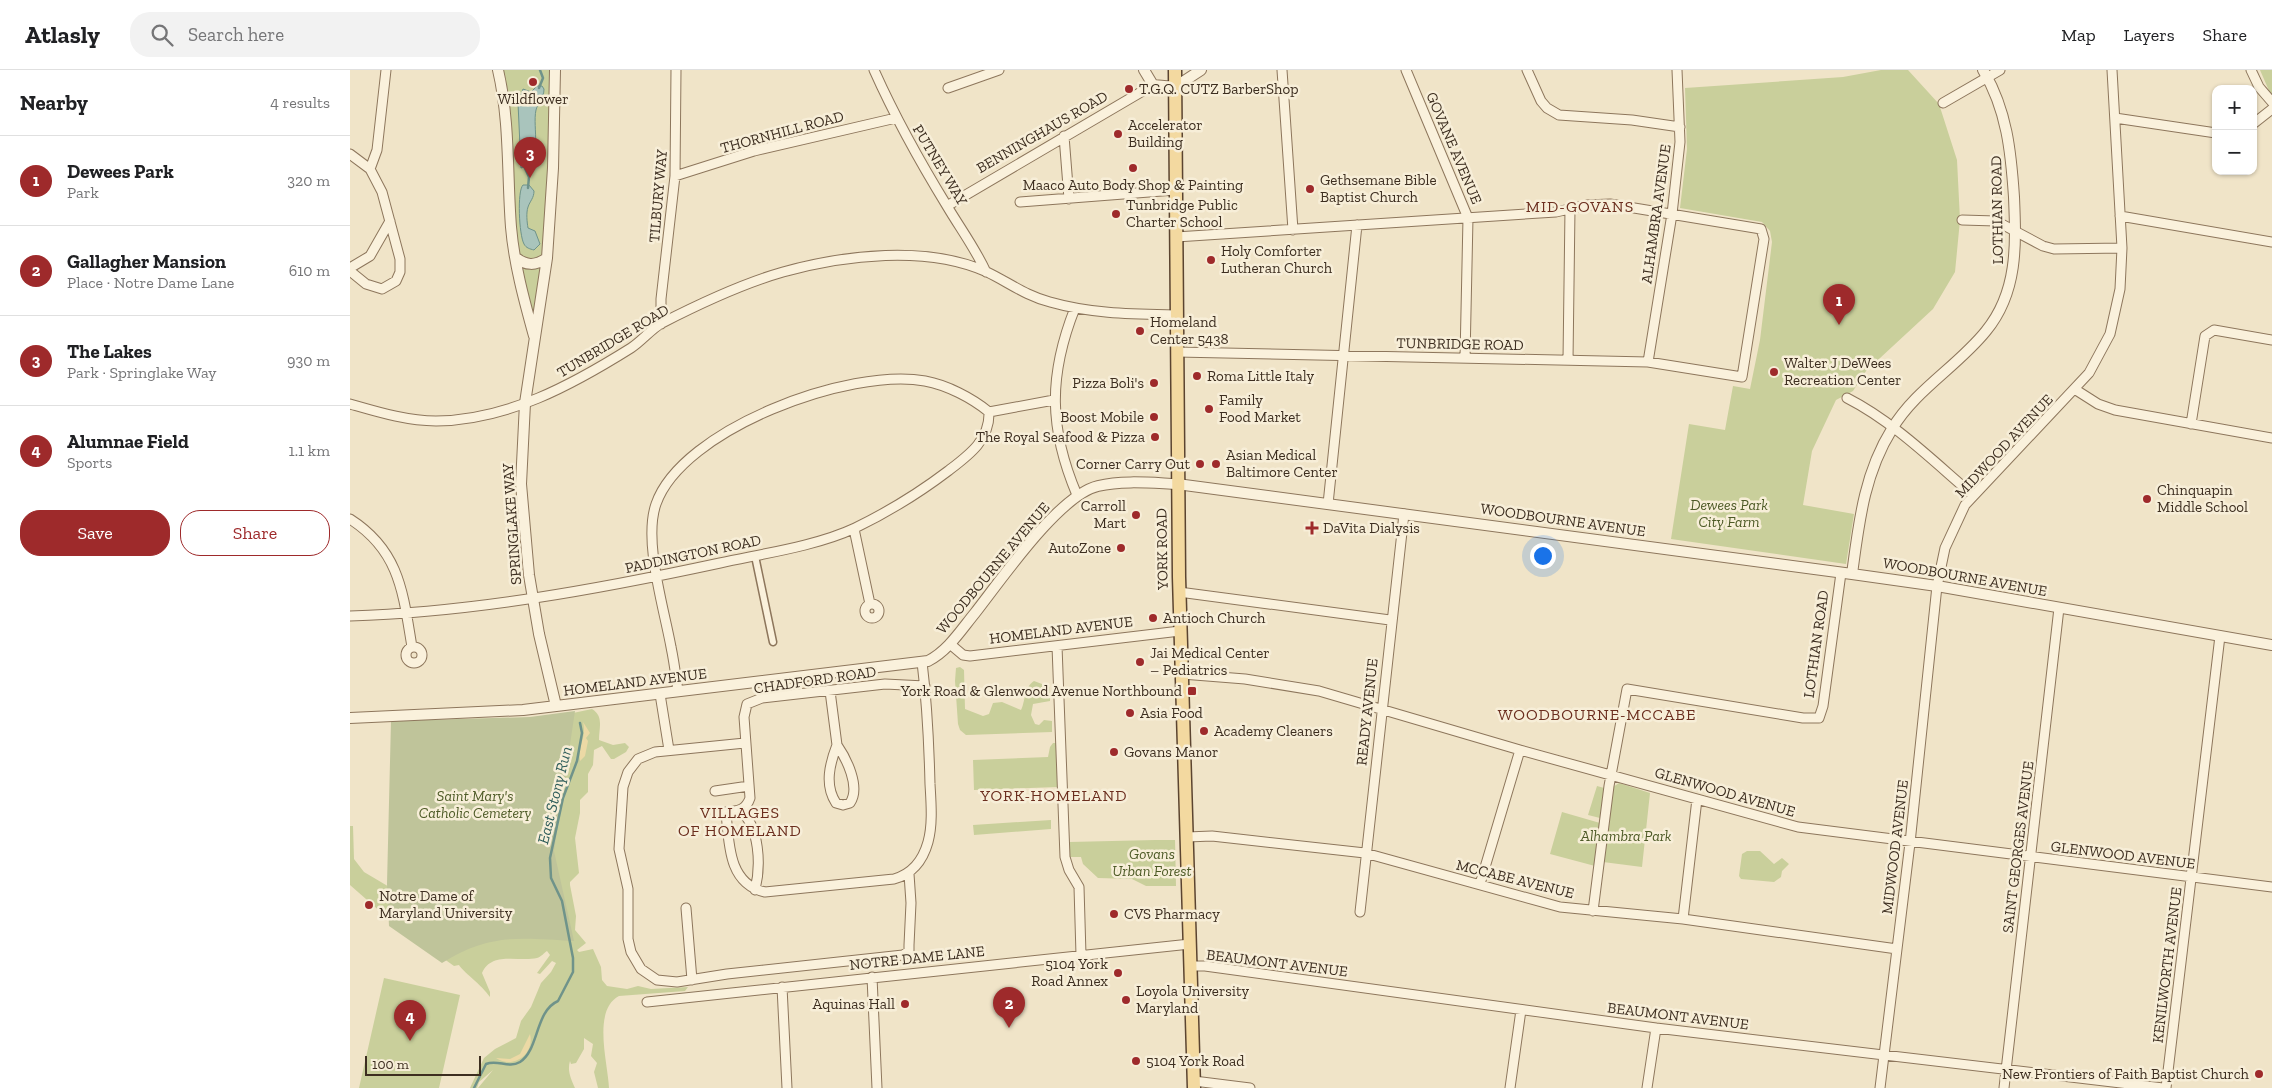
<!DOCTYPE html>
<html lang="en">
<head>
<meta charset="utf-8">
<style>
	:root { --surface:#fff; --page:#f2f2f2; --text:#202124; --muted:#757577; --line:#e0e0e0; --accent:#9e2a2b }
	body { margin:0; font-family:"Zilla Slab",serif; background:var(--page); color:var(--text) }
	.controls { position:absolute; right:15px; top:15px; display:grid; overflow:hidden; border-radius:10px; box-shadow:0 1px 4px #0004 }
	.controls button { width:45px; height:45px; display:grid; place-items:center; padding:0; border:0; border-bottom:1px solid var(--line); background:var(--surface); color:var(--text); font:25px sans-serif }
	.scale { position:absolute; left:15px; bottom:12px; width:116px; box-sizing:border-box; padding-left:5px; border:2px solid #3d2e20; border-top:0; font-size:14px; line-height:18px; white-space:nowrap; color:#3d2e20; -webkit-text-stroke:4px #f7eed8; paint-order:stroke }
	.you { position:absolute; left:1192px; top:485px; width:18px; height:18px; margin:-12px; border:4px solid #fff; border-radius:50%; background:#1a73e8; box-shadow:0 0 0 8px #1a73e833 }
	.badge { display:grid; place-items:center; width:32px; height:32px; border-radius:50%; background:var(--accent); color:#fff; font-size:16px; font-weight:700 }
	.pin { position:absolute; translate:-50% -41px; filter:drop-shadow(0 1px 2px #0008) }
	.pin::after { content:''; position:absolute; top:26px; width:18px; height:15px; background:inherit; clip-path:polygon(0 0,100% 0,50% 100%) }
	.list { margin:0; padding:0; list-style:none }
	h2 { display:flex; justify-content:space-between; align-items:center; height:65px; margin:0; padding:0 20px; font-size:21px }
	h2 small { font-size:16px; font-weight:400; color:var(--muted) }
	.list li { display:grid; grid-template-columns:32px 1fr auto; gap:15px; align-items:center; box-sizing:border-box; height:90px; padding:0 20px; border-top:1px solid var(--line) }
	.list b { display:block; font-size:19px; white-space:nowrap }
	.list p { margin:0; font-size:16px; white-space:nowrap; color:var(--muted) }
	.list em { font-size:16px; font-style:normal; color:var(--muted) }
	.actions { display:flex; gap:10px; padding:15px 20px }
	.actions a { flex:1; padding:11px 0; border:1px solid var(--accent); border-radius:20px; text-align:center; font-size:18px; color:var(--accent) }
	.actions .main { background:var(--accent); color:#fff }
	.icon { flex:none; width:28px; height:28px; fill:none; stroke:currentColor; stroke-width:2; stroke-linecap:round; stroke-linejoin:round }
	.map { position:relative; flex:none; width:1922px; height:1018px; overflow:hidden }
	header { display:flex; align-items:center; gap:30px; box-sizing:border-box; height:70px; padding:0 25px; background:var(--surface); border-bottom:1px solid var(--line) }
	header strong { font-size:24px }
	nav { display:flex; gap:28px; margin-inline-start:auto; font-size:18px }
	.search { width:350px; height:45px; background:var(--page); display:flex; align-items:center; gap:12px; box-sizing:border-box; padding:0 18px; border-radius:20px; color:var(--muted); font-size:19px }
	main { display:flex }
	aside { flex:1; background:var(--surface) }
	.map>svg:first-child { display:block }
	.green { fill:#c9cf9b }
	.sand { fill:#ecd9a5 }
	.cemetery { fill:#bfc49a }
	.water { fill:#a9c4bc; stroke:#6f938a }
	.lines { fill:none; stroke-linecap:round; stroke-linejoin:round }
	.stream { stroke:#6f938a; stroke-width:2.5 }
	.pedestrian-casing { stroke:#8d765c; stroke-width:9 }
	.minor-casing { stroke:#8d765c; stroke-width:11 }
	.tertiary-casing { stroke:#8d765c; stroke-width:12 }
	.primary-casing { stroke:#5b4430; stroke-width:15 }
	.pedestrian { stroke:#faf1dc; stroke-width:6 }
	.minor { stroke:#faf1dc; stroke-width:9 }
	.tertiary { stroke:#faf1dc; stroke-width:10 }
	.primary { stroke:#f3d9a0; stroke-width:12 }
	.poi-dot { fill:#9e2a2b; stroke:#f7eed8; stroke-width:2 }
	.labels { text-anchor:middle; stroke-width:5; stroke-linejoin:round; paint-order:stroke }
	.poi-label { font-size:15px; fill:#3d2e20; stroke:#f7eed8; text-anchor:start }
	.street-label { font-size:15px; fill:#3d2e20; stroke:#f7eed8 }
	.park-label { font-size:15px; font-style:italic; fill:#4d5a26; stroke:#f7eed8 }
	.neighbourhood-label { font-size:16px; letter-spacing:1px; fill:#6b2e1e; stroke:#f7eed8 }
	.water-label { font-size:16px; font-style:italic; fill:#2f5d5a; stroke:#f7eed8 }
</style>
</head>
<body>
<header>
<strong>Atlasly</strong>
<div class="search"><svg class="icon" aria-label="search" viewBox="0 0 24 24"><circle cx="10" cy="10" r="6"/><path d="M15 15l6 6"/></svg>Search here</div>
<nav><a>Map</a><a>Layers</a><a>Share</a></nav>
</header>
<main>
<aside>
<h2>Nearby<small>4 results</small></h2>
<ul class="list">
<li><span class="badge">1</span><div><b>Dewees Park</b><p>Park</p></div><em>320 m</em></li>
<li><span class="badge">2</span><div><b>Gallagher Mansion</b><p>Place · Notre Dame Lane</p></div><em>610 m</em></li>
<li><span class="badge">3</span><div><b>The Lakes</b><p>Park · Springlake Way</p></div><em>930 m</em></li>
<li><span class="badge">4</span><div><b>Alumnae Field</b><p>Sports</p></div><em>1.1 km</em></li>
</ul>
<div class="actions"><a class="main">Save</a><a>Share</a></div>
</aside>
<div class="map">
<svg width="1922" height="1018" viewBox="0 0 1922 1018">
	<rect width="100%" height="100%" fill="#f0e4c8"/>
	<!-- green -->
	<path class="green" d="M151,0H202L193,195L183,249L168,182Z
		M1531,0H1558L1589,34L1607,90L1610,150L1605,202L1583,239L1516,301L1503,321L1486,330L1462,381L1453,435L1504,444L1496,494L1321,469L1339,354L1375,360L1383,316L1400,319L1410,270L1422,172L1420,161L1412,152L1330,138L1337,79L1335,18L1493,7Z
		M1910,0H1922V24L1920,23Z
		M610,597L614,600L615,639L633,646L639,644L643,633L652,632L671,640C675,633 674,617 684,611L700,617V631L683,634L681,645L685,654L689,655L694,650L702,651V662L616,665L610,660L608,654L605,611L606,598Z
		M242,639C254,646 249,658 249,670L263,675L275,673L279,677L276,682L264,689H261L252,676L244,680L243,695L238,704V722L230,730V743L225,768L229,803L220,812V815L226,846L225,860L236,873L227,880L229,882L243,879L251,897L252,910L257,916L277,919L288,916L301,919L338,917L335,921L269,926C242,940 258,993 259,1018H248L244,1002L247,993L241,986L243,974L234,968V979L226,993L221,994L220,991C217,1001 221,1009 225,1018H128L143,1000L129,1012L127,1018H120L134,988L145,979L166,968L171,951L181,937L191,913L201,902L206,893L202,891L190,904L187,903L200,885L197,881C194,883 191,887 187,888C169,892 141,881 132,903L140,922V927C133,916 111,900 109,895L104,896L41,851L0,815V756H3L4,789L14,802L41,818L223,643Z
		M703,673H706L708,717L624,720L623,690L698,687L700,677Z
		M1269,713L1300,723L1292,797L1253,792L1263,717Z
		M1247,716L1254,718L1250,748L1238,745Z
		M1212,742L1250,753L1245,796L1200,784Z
		M701,750V759L624,765L623,755Z
		M805,770H825L826,816H796L782,809L748,808L733,794L731,787H719V772Z
		M1397,781H1410L1424,794L1432,788L1439,794L1432,801L1431,807L1424,812L1391,809L1389,806L1392,784Z
		M34,908L110,925L89,1018H9Z"/>
	<!-- sand -->
	<path class="sand" d="M233,652L240,663L236,668L238,671L235,686L230,691C228,673 237,668 233,652Z
		M180,964C185,983 164,1000 146,988L160,989L170,984Z"/>
	<!-- cemetery -->
	<path class="cemetery" d="M225,641L204,781L224,871C169,868 140,863 92,893L39,856L37,814L41,651L180,647Z"/>
	<!-- water -->
	<path class="water" d="M187,16H192L194,19C194,28 188,32 186,40C182,58 194,90 171,98L168,33L173,19L181,22Z
		M173,115H179L184,121C184,128 180,131 178,137C176,143 177,152 178,158L185,161L190,174L184,180C180,179 176,178 174,174C169,165 167,121 173,115Z"/>
	<g class="lines">
		<!-- stream -->
		<path class="stream" d="M189,18L193,8L190,0
			M174,96L179,107L178,118
			M124,1018L136,994C148,989 158,999 170,992C189,980 185,941 208,931L223,902V888L212,831L201,808L200,788L213,728L227,691L232,663L230,653"/>
		<!-- pedestrian casing -->
		<g class="pedestrian-casing">
			<path id="pedestrian" d="M405,486L423,572"/>
		</g>
		<!-- minor casing -->
		<g class="minor-casing">
			<path id="minor" d="M524,0C545,47 570,92 597,136C610,158 625,178 636,202
				M932,0L943,160
				M1056,0L1118,148L1115,288
				M1177,0L1191,31L1197,38L1209,45L1282,50L1330,57
				M1901,0L1909,17L1922,32
				M598,18L649,0
				M1593,33L1650,0
				M1765,48L1866,63
				M1903,54L1922,39
				M714,66L719,129
				M0,84L20,99L32,122L50,189V202L46,211L32,219L16,214L0,201
				M20,99L27,80L36,0
				M325,106L404,81L546,48
				M670,132L825,120
				M597,136L803,15
				M1770,146L1922,172
				M1612,150L1646,151L1693,176L1704,179L1772,178
				M826,167L1206,142L1237,135L1260,134L1411,159L1414,169L1392,307L1298,292L827,282
				M0,198L20,186L40,151
				M725,238C698,306 699,359 727,425
				M311,254V229L325,106L326,0
				M1218,290L1220,139
				M1298,292L1322,144L1330,72L1327,0
				M1726,320L1748,334L1765,340L1922,368
				M1497,328C1544,352 1583,391 1623,425
				M0,334C28,342 57,351 86,351C158,350 222,315 281,278C292,271 301,259 312,253C351,233 391,214 433,202C494,185 577,175 637,202C658,212 676,226 700,232C742,244 783,244 826,245
				M639,342L704,330
				M1841,354L1855,266L1864,260L1922,270
				M978,434L1007,155
				M0,449C50,481 53,523 62,577
				M504,459L520,534
				M829,522L1040,550
				M515 541a7 7 0 1 1 14 0a7 7 0 1 1-14 0Z
				M0,546C124,542 249,519 370,493C411,484 467,476 505,458C538,442 569,423 598,401C619,385 640,370 639,342
				M600,574L613,585L620,586L830,561
				M707,576L715,787L719,800L729,817L731,885
				M56 585a8 8 0 1 1 16 0a8 8 0 1 1-16 0Z
				M572,592C577,633 579,673 580,714C581,732 583,754 578,772C573,790 562,804 544,809L415,822C378,814 379,773 376,742C388,741 396,740 400,728L394,647L397,634L412,628L535,614L575,616
				M832,604L895,609L969,621L1170,680L1448,757L1922,817
				M328,621C326,607 324,591 321,577C314,538 293,471 306,434C332,359 500,297 575,311C597,315 622,328 639,342
				M480,621L487,675
				M310,624L319,680
				M395,673L305,682L288,689L278,702L273,717L269,779L278,819V869L281,882L291,899L307,910L327,912L377,904L553,885L559,881V875L561,833L559,804
				M487,675C496,688 511,717 500,733L493,735L486,733C474,715 480,693 487,675Z
				M365,721L399,716
				M390,740C410,757 411,796 405,820
				M837,767L862,766L1015,783L1210,837L1333,849L1547,879
				M1130,814L1170,680
				M336,838L342,910
				M1243,841L1259,716L1277,619L1453,648H1469L1473,636L1491,503
				M1010,842L1054,444
				M1333,849L1347,729
				M841,896H855L1306,958L1813,1018
				M522,907L527,1018
				M432,917L437,1018
				M297,932L840,874
				M844,1011L900,1018
				M1160,1018L1171,940
				M1297,1018L1306,958
				M1530,1018L1560,773L1587,516L1595,478L1615,435L1739,303L1760,264L1770,219L1772,178L1762,0
				M1654,1018L1709,538
				M1816,1018L1870,566"/>
		</g>
		<!-- tertiary casing -->
		<g class="tertiary-casing">
			<path id="tertiary" d="M148,0C160,51 157,105 161,157C164,193 174,230 184,266
				M205,0L203,98L197,188L175,333L171,414L179,505L189,564L206,636
				M794,0L803,15L825,17L851,0
				M165,187C176,196 185,196 197,188
				M1502,504C1509,452 1514,404 1542,359C1565,320 1608,296 1636,261C1668,222 1666,175 1664,127C1661,82 1657,40 1633,0
				M0,648L173,640L578,591C598,581 611,560 625,543C651,510 709,425 748,416C773,410 802,413 827,414L1502,504L1587,516L1922,575"/>
		</g>
		<!-- primary casing -->
		<g class="primary-casing">
			<path id="primary" d="M825,0L829,507L844,1018"/>
		</g>
		<!-- pedestrian -->
		<use href="#pedestrian" class="pedestrian"/>
		<!-- minor -->
		<use href="#minor" class="minor"/>
		<!-- tertiary -->
		<use href="#tertiary" class="tertiary"/>
		<!-- primary -->
		<use href="#primary" class="primary"/>
	</g>
	<!-- markers -->
	<g class="poi-dot">
		<circle cx="183" cy="12" r="5"/>
		<circle cx="779" cy="19" r="5"/>
		<circle cx="768" cy="64" r="5"/>
		<circle cx="783" cy="98" r="5"/>
		<circle cx="960" cy="119" r="5"/>
		<circle cx="766" cy="144" r="5"/>
		<circle cx="861" cy="190" r="5"/>
		<circle cx="790" cy="261" r="5"/>
		<circle cx="1424" cy="302" r="5"/>
		<circle cx="847" cy="306" r="5"/>
		<circle cx="804" cy="313" r="5"/>
		<circle cx="859" cy="339" r="5"/>
		<circle cx="804" cy="347" r="5"/>
		<circle cx="805" cy="367" r="5"/>
		<circle cx="850" cy="394" r="5"/>
		<circle cx="866" cy="394" r="5"/>
		<circle cx="1797" cy="429" r="5"/>
		<circle cx="786" cy="445" r="5"/>
		<path d="M959.5 450.5h5v5h5v5h-5v5h-5v-5h-5v-5h5z"/>
		<circle cx="771" cy="478" r="5"/>
		<circle cx="803" cy="548" r="5"/>
		<circle cx="790" cy="592" r="5"/>
		<rect x="837" y="616" width="10" height="10" rx="2.5"/>
		<circle cx="780" cy="643" r="5"/>
		<circle cx="854" cy="661" r="5"/>
		<circle cx="764" cy="682" r="5"/>
		<circle cx="19" cy="835" r="5"/>
		<circle cx="764" cy="844" r="5"/>
		<circle cx="768" cy="903" r="5"/>
		<circle cx="776" cy="930" r="5"/>
		<circle cx="555" cy="934" r="5"/>
		<circle cx="786" cy="991" r="5"/>
		<circle cx="1909" cy="1004" r="5"/>
	</g>
	<g class="labels">
		<!-- poi labels -->
		<g class="poi-label">
			<text x="789" y="24">T.G.Q. CUTZ BarberShop</text>
			<text x="183" y="34" text-anchor="middle">Wildflower</text>
			<text x="778" y="60">Accelerator<tspan x="778" dy="17">Building</tspan></text>
			<text x="970" y="115">Gethsemane Bible<tspan x="970" dy="17">Baptist Church</tspan></text>
			<text x="783" y="120" text-anchor="middle">Maaco Auto Body Shop &amp; Painting</text>
			<text x="776" y="140">Tunbridge Public<tspan x="776" dy="17">Charter School</tspan></text>
			<text x="871" y="186">Holy Comforter<tspan x="871" dy="17">Lutheran Church</tspan></text>
			<text x="800" y="257">Homeland<tspan x="800" dy="17">Center 5438</tspan></text>
			<text x="1434" y="298">Walter J DeWees<tspan x="1434" dy="17">Recreation Center</tspan></text>
			<text x="857" y="311">Roma Little Italy</text>
			<text x="794" y="318" text-anchor="end">Pizza Boli's</text>
			<text x="869" y="335">Family<tspan x="869" dy="17">Food Market</tspan></text>
			<text x="794" y="352" text-anchor="end">Boost Mobile</text>
			<text x="795" y="372" text-anchor="end">The Royal Seafood &amp; Pizza</text>
			<text x="876" y="390">Asian Medical<tspan x="876" dy="17">Baltimore Center</tspan></text>
			<text x="840" y="399" text-anchor="end">Corner Carry Out</text>
			<text x="1807" y="425">Chinquapin<tspan x="1807" dy="17">Middle School</tspan></text>
			<text x="776" y="441" text-anchor="end">Carroll<tspan x="776" dy="17">Mart</tspan></text>
			<text x="973" y="463">DaVita Dialysis</text>
			<text x="761" y="483" text-anchor="end">AutoZone</text>
			<text x="813" y="553">Antioch Church</text>
			<text x="800" y="588">Jai Medical Center<tspan x="800" dy="17">– Pediatrics</tspan></text>
			<text x="832" y="626" text-anchor="end">York Road &amp; Glenwood Avenue Northbound</text>
			<text x="790" y="648">Asia Food</text>
			<text x="864" y="666">Academy Cleaners</text>
			<text x="774" y="687">Govans Manor</text>
			<text x="29" y="831">Notre Dame of<tspan x="29" dy="17">Maryland University</tspan></text>
			<text x="774" y="849">CVS Pharmacy</text>
			<text x="758" y="899" text-anchor="end">5104 York<tspan x="758" dy="17">Road Annex</tspan></text>
			<text x="786" y="926">Loyola University<tspan x="786" dy="17">Maryland</tspan></text>
			<text x="545" y="939" text-anchor="end">Aquinas Hall</text>
			<text x="796" y="996">5104 York Road</text>
			<text x="1899" y="1009" text-anchor="end">New Frontiers of Faith Baptist Church</text>
		</g>
		<!-- street labels -->
		<g class="street-label">
			<text transform="translate(432 62) rotate(-15)" y="5">THORNHILL ROAD</text>
			<text transform="translate(692 62) rotate(-30)" y="5">BENNINGHAUS ROAD</text>
			<text transform="translate(1104 78) rotate(67)" y="5">GOVANE AVENUE</text>
			<text transform="translate(590 95) rotate(59)" y="5">PUTNEY WAY</text>
			<text transform="translate(308 126) rotate(-85)" y="5">TILBURY WAY</text>
			<text transform="translate(1647 140) rotate(-91)" y="5">LOTHIAN ROAD</text>
			<text transform="translate(1306 144) rotate(-82)" y="5">ALHAMBRA AVENUE</text>
			<text transform="translate(263 271) rotate(-31)" y="5">TUNBRIDGE ROAD</text>
			<text transform="translate(1110 274) rotate(1)" y="5">TUNBRIDGE ROAD</text>
			<text transform="translate(1654 376) rotate(-47)" y="5">MIDWOOD AVENUE</text>
			<text transform="translate(1213 450) rotate(8)" y="5">WOODBOURNE AVENUE</text>
			<text transform="translate(162 454) rotate(-94)" y="5">SPRINGLAKE WAY</text>
			<text transform="translate(812 479) rotate(-91)" y="5">YORK ROAD</text>
			<text transform="translate(343 484) rotate(-12)" y="5">PADDINGTON ROAD</text>
			<text transform="translate(643 498) rotate(-50)" y="5">WOODBOURNE AVENUE</text>
			<text transform="translate(1615 507) rotate(10)" y="5">WOODBOURNE AVENUE</text>
			<text transform="translate(711 560) rotate(-7)" y="5">HOMELAND AVENUE</text>
			<text transform="translate(1466 574) rotate(-82)" y="5">LOTHIAN ROAD</text>
			<text transform="translate(465 610) rotate(-8)" y="5">CHADFORD ROAD</text>
			<text transform="translate(285 612) rotate(-7)" y="5">HOMELAND AVENUE</text>
			<text transform="translate(1017 642) rotate(-84)" y="5">READY AVENUE</text>
			<text transform="translate(1375 722) rotate(16)" y="5">GLENWOOD AVENUE</text>
			<text transform="translate(1545 777) rotate(-83)" y="5">MIDWOOD AVENUE</text>
			<text transform="translate(1668 777) rotate(-83)" y="5">SAINT GEORGES AVENUE</text>
			<text transform="translate(1773 785) rotate(7)" y="5">GLENWOOD AVENUE</text>
			<text transform="translate(1165 809) rotate(14)" y="5">MCCABE AVENUE</text>
			<text transform="translate(567 888) rotate(-6)" y="5">NOTRE DAME LANE</text>
			<text transform="translate(927 893) rotate(7)" y="5">BEAUMONT AVENUE</text>
			<text transform="translate(1817 895) rotate(-83)" y="5">KENILWORTH AVENUE</text>
			<text transform="translate(1328 946) rotate(7)" y="5">BEAUMONT AVENUE</text>
		</g>
		<!-- park labels -->
		<g class="park-label">
			<text x="1379" y="440">Dewees Park<tspan x="1379" dy="17">City Farm</tspan></text>
			<text x="125" y="731">Saint Mary's<tspan x="125" dy="17">Catholic Cemetery</tspan></text>
			<text x="1276" y="771">Alhambra Park</text>
			<text x="802" y="789">Govans<tspan x="802" dy="17">Urban Forest</tspan></text>
		</g>
		<!-- neighbourhood labels -->
		<g class="neighbourhood-label">
			<text x="1230" y="142">MID-GOVANS</text>
			<text x="1247" y="650">WOODBOURNE-MCCABE</text>
			<text x="704" y="731">YORK-HOMELAND</text>
			<text x="390" y="748">VILLAGES<tspan x="390" dy="18">OF HOMELAND</tspan></text>
		</g>
		<!-- water labels -->
		<g class="water-label">
			<text transform="translate(204 725) rotate(-76)" y="6">East Stony Run</text>
		</g>
	</g>
</svg>
<div class="controls">
<button>+</button>
<button>−</button>
</div>
<div class="scale">100 m</div>
<div class="you"></div>
<div class="pin badge" style="left:1489px;top:255px">1</div>
<div class="pin badge" style="left:659px;top:958px">2</div>
<div class="pin badge" style="left:180px;top:108px">3</div>
<div class="pin badge" style="left:60px;top:971px">4</div>
</div>
</main>
</body>
</html>
